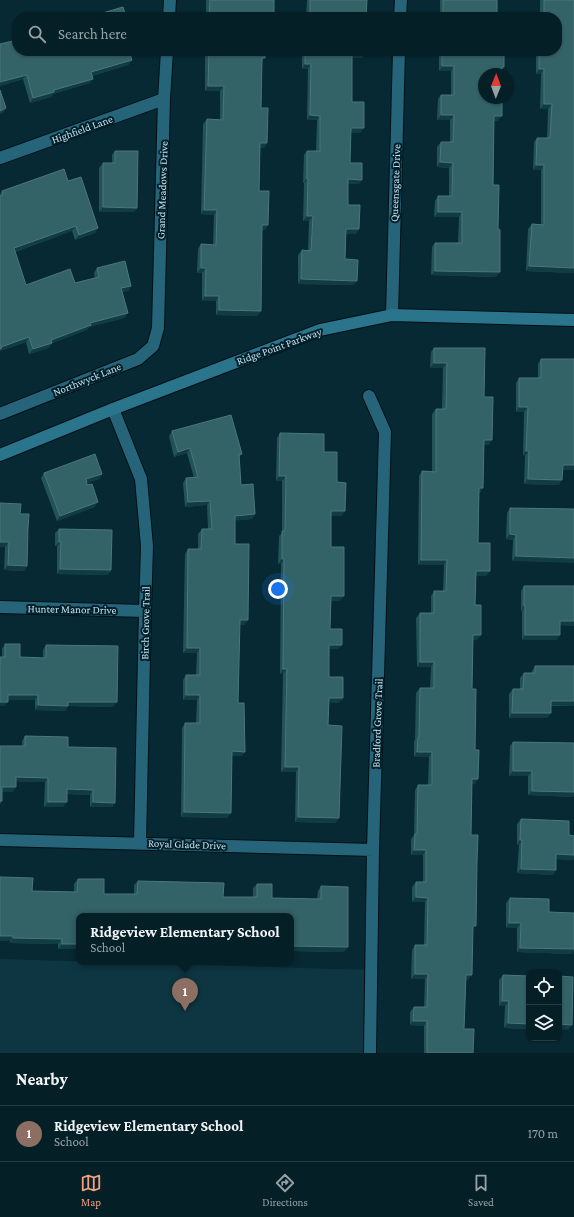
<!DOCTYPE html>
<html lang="en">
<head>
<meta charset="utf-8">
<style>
	:root { --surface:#051f27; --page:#0e272f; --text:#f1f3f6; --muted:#97a2a7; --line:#263d44; --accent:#f2a07f }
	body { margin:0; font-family:"Crimson Pro",serif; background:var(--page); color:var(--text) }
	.controls { position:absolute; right:12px; bottom:12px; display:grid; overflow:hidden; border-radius:8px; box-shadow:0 1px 3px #0004 }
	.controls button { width:36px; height:36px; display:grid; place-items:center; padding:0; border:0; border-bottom:1px solid var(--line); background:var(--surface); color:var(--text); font:20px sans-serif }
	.compass { position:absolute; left:478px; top:68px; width:36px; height:36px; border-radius:50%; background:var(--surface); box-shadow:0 1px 3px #0004; rotate:1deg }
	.you { position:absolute; left:278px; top:589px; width:14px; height:14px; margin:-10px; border:3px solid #fff; border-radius:50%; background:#1a73e8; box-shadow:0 0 0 6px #1a73e833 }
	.badge { display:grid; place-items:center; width:26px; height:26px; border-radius:50%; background:var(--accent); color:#fff; font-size:13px; font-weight:700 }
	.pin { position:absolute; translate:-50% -33px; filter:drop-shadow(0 1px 2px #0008) }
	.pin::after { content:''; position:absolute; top:21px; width:14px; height:12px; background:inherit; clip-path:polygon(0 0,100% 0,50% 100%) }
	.popup { position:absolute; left:76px; top:913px; width:218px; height:52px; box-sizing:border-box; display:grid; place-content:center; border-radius:8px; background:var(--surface); filter:drop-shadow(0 1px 3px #0005); font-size:13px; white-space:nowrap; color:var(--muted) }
	.popup b { font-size:15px; color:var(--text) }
	.popup::after { content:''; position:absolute; left:50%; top:100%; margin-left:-8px; border:8px solid transparent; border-top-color:var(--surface) }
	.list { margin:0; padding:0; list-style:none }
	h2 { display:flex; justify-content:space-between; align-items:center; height:52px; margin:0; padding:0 16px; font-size:17px }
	h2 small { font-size:13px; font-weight:400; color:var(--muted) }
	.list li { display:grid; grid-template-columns:26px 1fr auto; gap:12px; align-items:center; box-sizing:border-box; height:56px; padding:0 16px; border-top:1px solid var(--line) }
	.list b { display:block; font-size:15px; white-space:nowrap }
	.list p { margin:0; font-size:13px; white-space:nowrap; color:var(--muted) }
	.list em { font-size:13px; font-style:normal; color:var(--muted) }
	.icon { flex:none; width:22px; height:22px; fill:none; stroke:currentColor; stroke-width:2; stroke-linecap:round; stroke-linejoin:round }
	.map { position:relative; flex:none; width:574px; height:1053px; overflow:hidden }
	.search { position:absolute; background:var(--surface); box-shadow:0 1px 3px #0004; left:12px; right:12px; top:12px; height:44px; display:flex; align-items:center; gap:10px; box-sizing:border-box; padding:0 14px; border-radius:16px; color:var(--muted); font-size:15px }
	.sheet { height:108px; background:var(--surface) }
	nav { display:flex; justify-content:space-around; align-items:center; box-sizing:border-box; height:56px; border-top:1px solid var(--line); background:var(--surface); font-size:11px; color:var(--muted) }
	nav a { display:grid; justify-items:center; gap:2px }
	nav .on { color:var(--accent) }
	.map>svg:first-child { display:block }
	.built { fill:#0d3642 }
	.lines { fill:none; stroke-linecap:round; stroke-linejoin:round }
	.street-casing { stroke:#011017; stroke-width:14 }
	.secondary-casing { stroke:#011017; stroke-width:14 }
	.street { stroke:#266579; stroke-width:12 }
	.secondary { stroke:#2a748c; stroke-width:12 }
	.wall { fill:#225357 }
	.shaded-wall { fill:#103c42 }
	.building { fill:#336267; stroke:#4a767c }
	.labels { text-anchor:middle; stroke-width:4; stroke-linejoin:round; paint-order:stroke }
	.street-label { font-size:11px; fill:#c3e2ed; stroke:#001f2a }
</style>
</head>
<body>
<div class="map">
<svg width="574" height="1053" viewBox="0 0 574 1053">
	<rect width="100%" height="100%" fill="#072934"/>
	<!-- built -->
	<path class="built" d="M0,959L371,970L370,1053H0Z"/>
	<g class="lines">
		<!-- street casing -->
		<g class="street-casing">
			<path id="street" d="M169,17L170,0
				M400,17L401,0
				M0,158L164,99
				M392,315L399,51
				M369,396L385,432L373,850L370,1053
				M113,409L141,479L147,546L145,611L140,843
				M0,414L138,359L153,346L158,328L164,99L167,51
				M0,607L145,611
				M0,840L373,850"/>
		</g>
		<!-- secondary casing -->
		<g class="secondary-casing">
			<path id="secondary" d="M0,455L113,409L320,330L392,315L574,320"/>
		</g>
		<!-- street -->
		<use href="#street" class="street"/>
		<!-- secondary -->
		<use href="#secondary" class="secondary"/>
	</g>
	<!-- wall -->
	<path class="wall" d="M206,0H274V17H206Z
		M307,0H367L366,17H306Z
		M440,0H497V17H440Z
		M540,0H574V273L526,271L528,229L532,224H541V170H533L534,142L537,138H547L548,109H540L541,74H536V51H557V17H540Z
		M0,44L132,60L128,65L92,76L90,83L53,94L51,97L30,103L23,79L0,86Z
		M205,51H265L262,62L261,108L267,143L264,148H260L259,191L268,225L265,230H262L261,311L257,316L216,315V301H202V273H197L198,249L201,244L213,245L214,215L201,214L203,124L207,119L220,120V91H205Z
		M302,51H365L362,58H352V102L360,133L351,132L350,163L359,184H348V205L356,234H346L345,259L354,285L298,284V255L302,250L308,251L309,221H303L304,183H303L304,155L307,151H316L317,120H307L308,69H302Z
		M439,51H504L498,121H494L493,185L496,277L431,275L432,247L435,243H458L459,217H434L435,201L438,196H449V168L437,167V147L441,142H450V120H437L438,99L441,95H451V71H439Z
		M115,151L137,208L134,212H99V168L103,163H112V155Z
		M68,181L98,228L95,233L75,240L72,231L15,252L26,285L75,283L95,279L94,273L97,268L131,286L128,291L122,292L128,313L124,318L89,327L87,330L52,343L49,348L29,354L26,342L0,351V194L2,191Z
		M434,348L484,397L489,445H484L480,493H478V543L490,571L486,576H476L475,605L477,640H473L472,689L475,750V784H472L471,835L472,931L468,980H466L464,1029L473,1053H424V1026L410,1025V1012L414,1007H424L425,979H411L412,950L415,945H424L425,902H412V887L416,882H423V855H411V839L414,835L415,790L418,785H428L429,757H414V741L415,740L416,693L420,688H430L431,667H417L416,618L420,613H431V596L434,591H443L444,565H418L419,476L422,471L432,472V414L436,409H442L443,368H430L431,352Z
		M541,359L563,470L559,485L524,484L525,456L523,455L524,412H516V383L519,378H538V364Z
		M172,431L242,454L239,457L241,485L255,514L252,519L235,520V544L245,625L239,624L238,703L242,756H232L231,813L227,818L181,817L182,728L185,723H196L197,700H183V680L186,675H196L197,653H183L185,554L188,549H198V534L202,529H208L207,505L185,507L183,483L186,478H194L187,453L174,457L169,436Z
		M280,433L324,452L337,482L342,516H331V547L340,601H331L330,629L338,649H329V677L339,703L328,702V725L336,823L295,822L296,772H281L283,674H280L281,564H278L279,536L282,533V481H276L277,438Z
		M44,473L102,474L99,479L87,483L95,507L57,521L41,478Z
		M510,508L574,509L512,561L513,540L506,539L507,513Z
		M20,514L27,566L24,571L4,570L5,547Z
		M59,529L111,570L108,575L57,574V546H55V533Z
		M524,586H574V626L560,625L557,640H522V611H521V591Z
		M5,644L20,657L43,658V650L46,645L113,707L68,706L65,711L35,710V700H8L4,706H0V657H2V649Z
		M535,666H574V706H551V713L547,718H509V694L513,689H520V678L524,673H532V671Z
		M25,736L68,747L115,803L112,807H90V795L67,794L63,807H44L45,782H16L13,792H2V801L0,804V746H22V741Z
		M513,742L574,743V795L573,797L528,795V776H509L510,746Z
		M521,819L569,835L574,836V858L573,860L556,859V870L553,875L517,873L519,845H517V824Z
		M78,879L104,894H134V885L138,881L223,897H253V888L257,884L272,898L317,899L318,891L321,886L344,952L291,951V916H79V949H58V944L10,943V941L32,891L74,892V884Z
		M510,898L549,912L574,913V950L572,954L517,952V928H506V903Z
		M503,975L529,976V1029L504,1028L505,1006H499V980Z"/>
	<!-- shaded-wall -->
	<path class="shaded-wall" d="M352,53H365L362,58H349Z
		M132,60L128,65L88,77L91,72Z
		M305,64H311L308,69H302Z
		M442,66H454L451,71H439Z
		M539,69H544L541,74H536Z
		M27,75L23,79L0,86V82Z
		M93,79L90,83L53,94L51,97L30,103L33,98L54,90Z
		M208,86H224L220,91H205Z
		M544,104H552L548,109H540Z
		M6,108L3,113L0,114V111Z
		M310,115L320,116L317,120H307Z
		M441,115H454L450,120H437Z
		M494,116H502L498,121H491Z
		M351,128H364L360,133L347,132Z
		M260,143H267L264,148H256Z
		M440,162L453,163L449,168L437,167Z
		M536,165H544L541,170H533Z
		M307,179H308L304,183H303Z
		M348,179L362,180L359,184H345Z
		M103,207L137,208L134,212H99Z
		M204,210H217L214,215L201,214Z
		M438,212H462L459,217H434Z
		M307,216H313L309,221H303Z
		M262,225H268L265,230H259Z
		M76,226L72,231L11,253L14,248Z
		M98,228L95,233L75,240L79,235Z
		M346,229H359L356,234H342Z
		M529,266L574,268V273L526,271Z
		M201,268H206L202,273H197Z
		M435,271L500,272L496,277L431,275Z
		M301,279L357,281L354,285L298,284Z
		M131,286L128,291L118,293L121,288Z
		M205,296H219L216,301H202Z
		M219,310L261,311L257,316L216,315Z
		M128,313L124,318L89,327L87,330L52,343L49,348L29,354L33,349L51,340L90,323Z
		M29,337L26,342L0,351V348L1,347Z
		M434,363H447L443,368H430Z
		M519,407H528L524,412H516Z
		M484,440H492L489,445H481Z
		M190,448L187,453L174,457L178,452Z
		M526,451H529L525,456L523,455Z
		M563,465H574V470H559Z
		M102,474L99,479L83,484L86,479Z
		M279,476H286L282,481H276Z
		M528,479L562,480L559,485L524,484Z
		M479,488H483L480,493H475Z
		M210,501L207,505L185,507L188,502Z
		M98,502L95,507L57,521L60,516Z
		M331,511H345L342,516H328Z
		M255,514L252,519L232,521L235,516Z
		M510,534L516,535L513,540L506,539Z
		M0,542H9L5,547H0Z
		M59,542H61L57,546H55Z
		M516,556L574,558V563L512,561Z
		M282,559H284L281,564H278Z
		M421,560H447L444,565H418Z
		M8,565L27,566L24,571L4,570Z
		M60,569L111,570L108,575L57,574Z
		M476,571H490L486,576H472Z
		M331,596H344L340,601H327Z
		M524,606H525L522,611H521Z
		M240,620H248L245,625L236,624Z
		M560,621H574V626L557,625Z
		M473,635H481L477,640H470Z
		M525,635H560L557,640H522Z
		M329,645H342L338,649H326Z
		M187,648H200L197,653H183Z
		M420,662H434L431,667H417Z
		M283,669H287L283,674H280Z
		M8,695H38L35,700H4Z
		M186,695H200L197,700H183Z
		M329,698H343L339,703L325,702Z
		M551,701H574V706L547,705Z
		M0,702H8L4,706H0Z
		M68,702H117L113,707L68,706L65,711L35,710L38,705Z
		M512,713H551L547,718H509Z
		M232,751L245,752L242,756H229Z
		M417,752H432L429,757H414Z
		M285,767H299L296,772H281Z
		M513,771H532L528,776H509Z
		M16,777L48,778L45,782H13Z
		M472,779H478L475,784H469Z
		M2,787H16L13,792H0Z
		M67,789L93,790L90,795L63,794Z
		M532,791L574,792V795L573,797L528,795Z
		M48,802H67L63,807H44Z
		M93,802L115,803L112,807H90Z
		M184,812L231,813L227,818L181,817Z
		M298,817L339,818L336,823L295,822Z
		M520,840H522L519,845H517Z
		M414,850H426L423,855H411Z
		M556,854L574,855V858L573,860L553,859Z
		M521,869L556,870L553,875L517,873Z
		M416,897L428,898L425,902H412Z
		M509,923H521L517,928H506Z
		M0,936H13L10,941H0Z
		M13,938L62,939L58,944L10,943Z
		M62,944H79V949H58Z
		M291,946L348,947L344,952L291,951Z
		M520,948L574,949V950L572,954L517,952Z
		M415,974H428L425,979H411Z
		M466,975H472L468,980H462Z
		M502,1001H509L505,1006H499Z
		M413,1021H427L424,1026L410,1025Z
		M508,1023L529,1024V1029L504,1028Z
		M559,1024L572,1025L568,1030L559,1029Z"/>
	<!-- building -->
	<path class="building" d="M210,0H274V17H209Z
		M310,0H367L366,17H310Z
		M443,0H497V17H443Z
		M544,0H574V268L529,266L532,224L544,225V165H536L537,138H550L552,104H544V69H539V51H557V17H544Z
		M123,7L126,17H89Z
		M17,40V51H129L132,60L91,72L93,79L54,90V92L33,98L27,75L0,82V44Z
		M209,51H265V58H262L261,108H268L267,143H260L259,191H269L268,225H262L261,311L219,310V296H205L206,268H201V244L216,245L217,210H204L207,119L223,120L224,86H208Z
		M305,51H365V53H352V102H364V128H351L350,163H362V180L348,179V205H360L359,229H346L345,259L358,260L357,281L301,279L302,250L311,251L313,216H307L308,179H307V151H320V116L310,115L311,64H305Z
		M442,51H504V67H502V74H484V98H502V116H494L493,185H499L498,229L500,230V272L435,271V243H462V212H438V196H452L453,163L440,162L441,142H453L454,115H441V95H454V66H442Z
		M0,90L6,108L0,111Z
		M115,151H138L137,208L103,207V163H115Z
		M64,169L68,181L81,177L98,228L79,235L76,226L14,248L26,285L70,269L75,283L99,277L97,268L125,261L131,286L121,288L128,313L90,323L91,325L51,340L52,343L33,349L29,337L1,347L2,348L0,349V196L3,195L2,191Z
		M434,348H485L484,397H493L492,440H484L483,488H479L478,543H490V571H476L475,605H481V635H473L472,689H476L475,750H479L478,779H472L471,835H478L477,863L476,926H473L472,975H466L464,1029H474L473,1053H427V1021H413L414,1007H427L428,974H415V945H427L428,898L416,897V882H426V850H414L415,834H417L418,785H432V752H417L418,737H419L420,688H434V662H420V613H434V591H446L447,560H421L422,471L436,472V409H446L447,363H434Z
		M541,359H574V465H563L562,480L528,479L529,451H526L528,407H519V378H541Z
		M231,415L242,454H239L241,485L253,484L255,514L235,516V544H249L248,620H240L238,703H244L245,752L232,751L231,813L184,812L185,723H200V695H186V675H200V648H187L188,549H201L202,529H212L210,501L188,502L186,478L198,477L190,448L178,452L172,431Z
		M280,433L324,434V452H337V482L346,483L345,511H331V547H344V596H331L330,629H342V645H329V677H343V698H329L328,725L342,726L339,818L298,817L299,767H285L287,669H283L284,559H282V531H285L286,476H279Z
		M95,454L102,474L86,479L87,485L92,484L98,502L60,516L44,473Z
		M0,503L21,504L20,514H29L28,528H27H28L27,566L8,565L9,542H0Z
		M510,508L574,509V558L516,556V535L510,534Z
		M59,529L112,530L111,570L60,569L61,542H59Z
		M524,586H574V621H560V635H525V606H524Z
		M5,644H20V657L46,658V645L118,646L117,702H68V706L38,705V695H8V702H0V657H5Z
		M535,666H574V701H551V713H512L513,689H523L524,673H535Z
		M25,736L68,737V747L116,748L115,803L93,802V790L67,789V802H48V778L16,777V787H2V801H0V746H25Z
		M513,742L574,743V792L532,791V771H513Z
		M521,819L569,821V835L574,836V855L556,854V870L521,869L522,840H520Z
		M0,877L33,878L32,891L77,892L78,879H104V894H137L138,881L224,883L223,897H257V884H272V898L321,899V886L348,887V947L291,946V916H79V944H62V939L13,938V936H0Z
		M510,898L549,899V912L574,913V949L520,948L521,923H509Z
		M503,975L529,976V1024L508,1023L509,1001H502Z
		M559,976L573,977L572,1025L559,1024Z"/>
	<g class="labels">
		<!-- street labels -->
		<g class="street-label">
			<text transform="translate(82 129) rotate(-20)" y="4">Highfield Lane</text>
			<text transform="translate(395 183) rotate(-88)" y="4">Queensgate Drive</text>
			<text transform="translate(162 190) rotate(-88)" y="4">Grand Meadows Drive</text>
			<text transform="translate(279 346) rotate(-20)" y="4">Ridge Point Parkway</text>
			<text transform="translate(87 379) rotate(-22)" y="4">Northwyck Lane</text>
			<text transform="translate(72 609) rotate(1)" y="4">Hunter Manor Drive</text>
			<text transform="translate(145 623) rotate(-89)" y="4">Birch Grove Trail</text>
			<text transform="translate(377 723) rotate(-88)" y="4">Bradford Grove Trail</text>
			<text transform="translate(187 844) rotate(2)" y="4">Royal Glade Drive</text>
		</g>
	</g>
</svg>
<div class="controls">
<button><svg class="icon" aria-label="locate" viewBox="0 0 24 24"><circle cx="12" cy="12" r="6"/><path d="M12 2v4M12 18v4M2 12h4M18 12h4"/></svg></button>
<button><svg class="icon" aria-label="layers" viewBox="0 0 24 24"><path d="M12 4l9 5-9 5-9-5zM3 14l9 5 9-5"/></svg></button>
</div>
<svg class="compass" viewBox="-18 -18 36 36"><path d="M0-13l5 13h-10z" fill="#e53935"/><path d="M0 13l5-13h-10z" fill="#97a2a7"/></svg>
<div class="you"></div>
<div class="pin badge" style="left:185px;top:1011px;background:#8d6e63">1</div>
<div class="popup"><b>Ridgeview Elementary School</b>School</div>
<div class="search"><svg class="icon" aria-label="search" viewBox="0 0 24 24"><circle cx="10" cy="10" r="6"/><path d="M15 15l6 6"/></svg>Search here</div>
</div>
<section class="sheet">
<h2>Nearby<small></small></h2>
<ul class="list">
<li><span class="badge" style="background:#8d6e63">1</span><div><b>Ridgeview Elementary School</b><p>School</p></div><em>170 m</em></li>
</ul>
</section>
<nav>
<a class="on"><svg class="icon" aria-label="map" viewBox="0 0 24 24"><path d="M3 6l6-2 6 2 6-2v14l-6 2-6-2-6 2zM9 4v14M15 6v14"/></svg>Map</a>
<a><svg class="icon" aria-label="directions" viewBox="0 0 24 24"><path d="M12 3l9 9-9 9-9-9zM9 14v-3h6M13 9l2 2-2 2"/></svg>Directions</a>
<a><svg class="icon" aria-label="saved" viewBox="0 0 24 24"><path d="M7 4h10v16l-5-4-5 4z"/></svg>Saved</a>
</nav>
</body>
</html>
